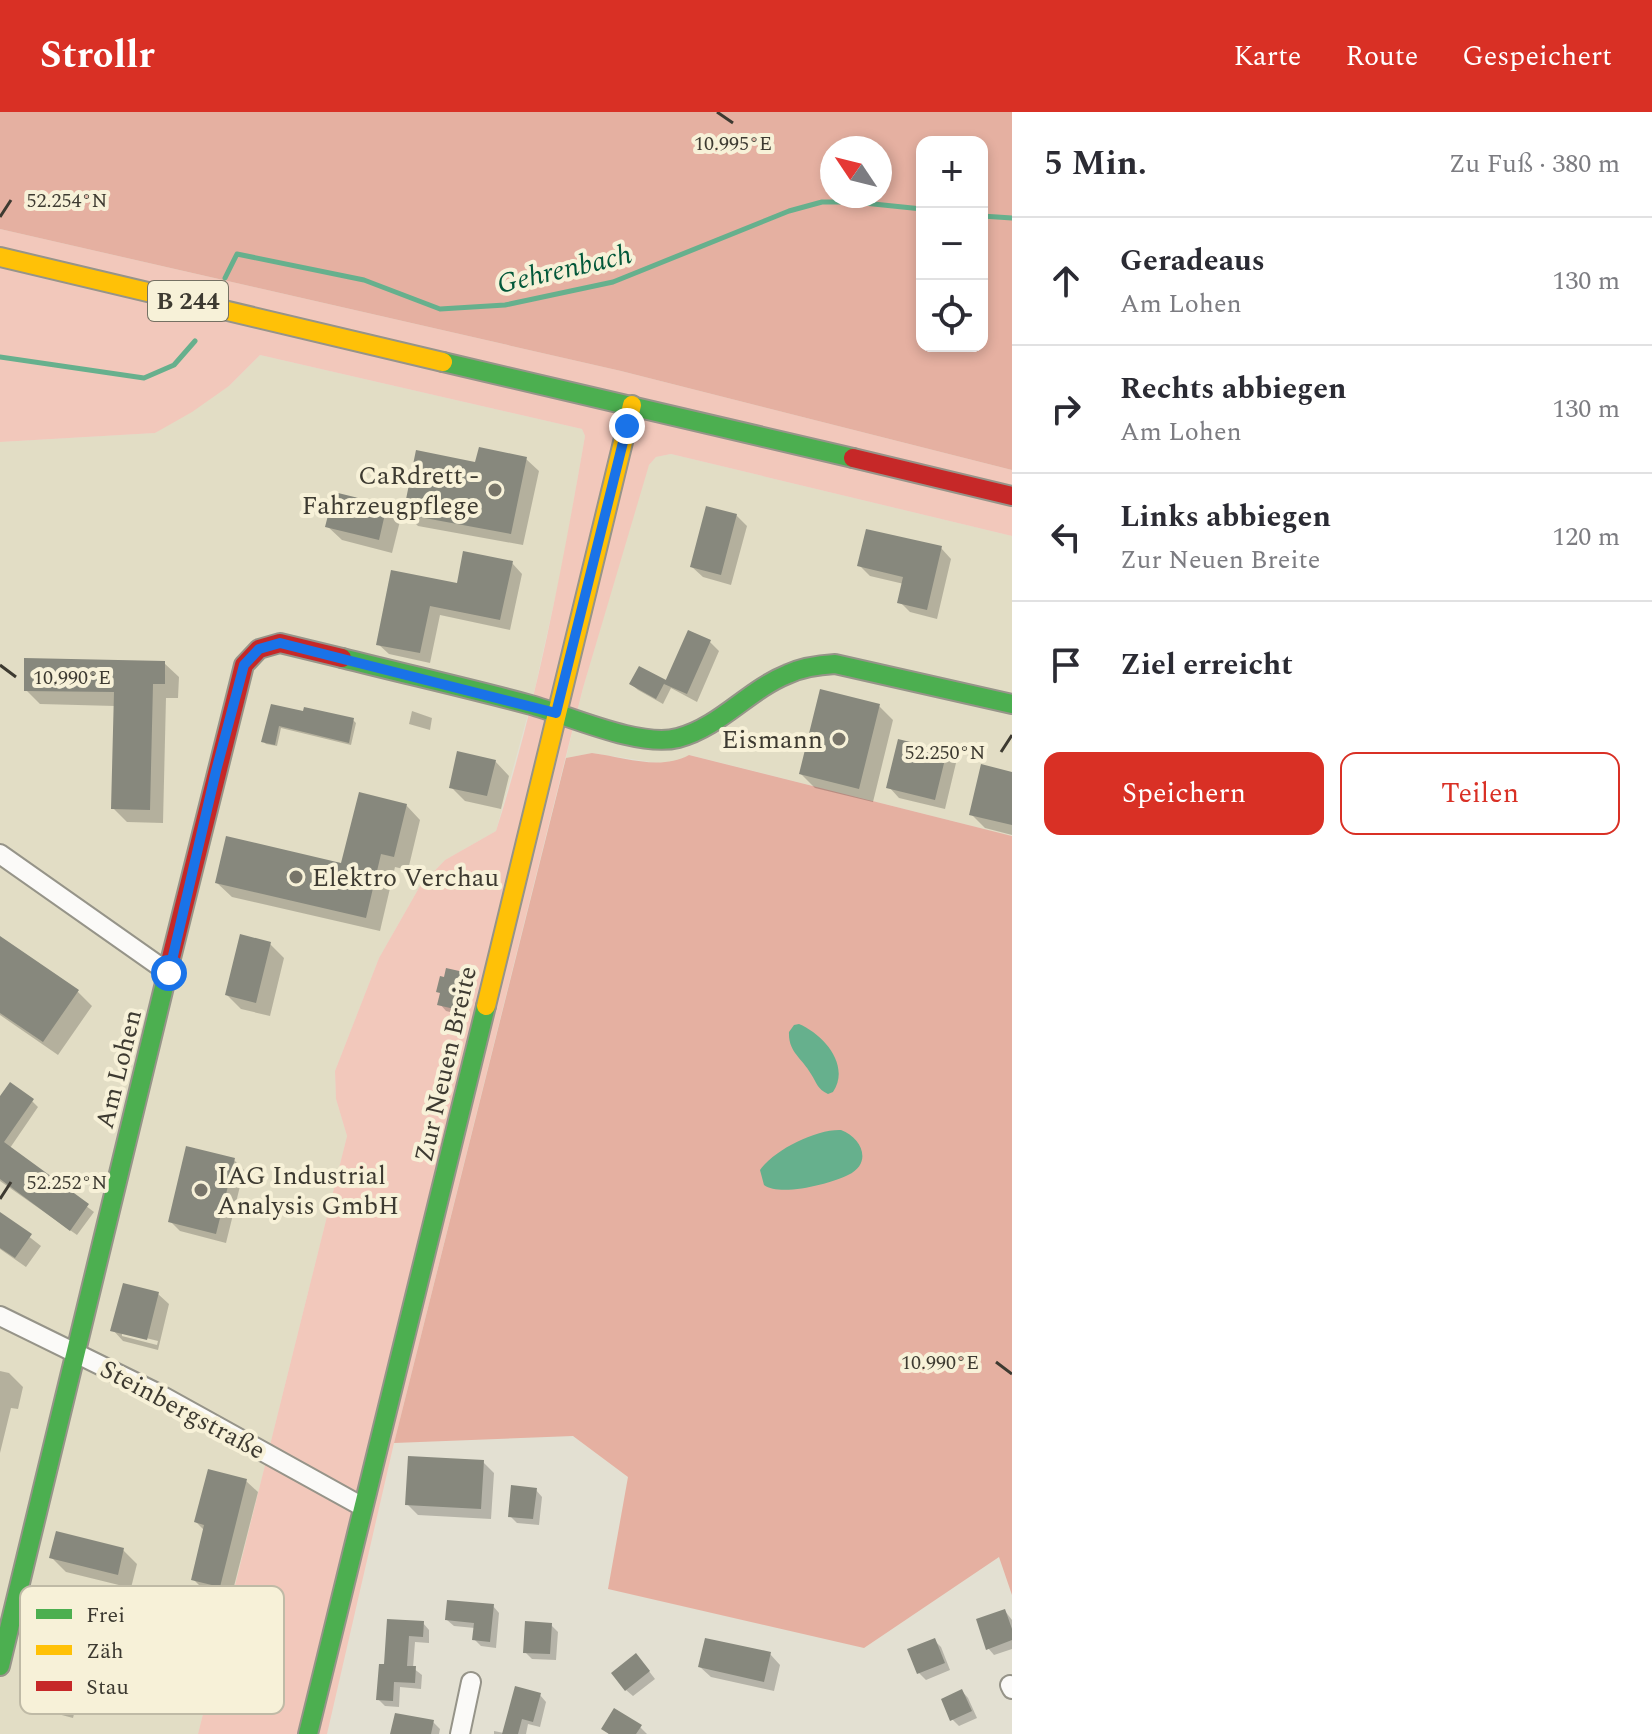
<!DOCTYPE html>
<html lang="de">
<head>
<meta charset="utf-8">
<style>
	:root { --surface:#fff; --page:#f2f2f3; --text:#2b2b33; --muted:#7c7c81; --line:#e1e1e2; --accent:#d93025 }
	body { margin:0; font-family:Spectral,serif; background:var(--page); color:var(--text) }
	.controls { position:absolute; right:24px; top:24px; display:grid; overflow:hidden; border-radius:16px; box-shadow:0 4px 12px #0003 }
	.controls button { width:72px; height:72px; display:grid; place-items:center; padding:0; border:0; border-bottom:2px solid var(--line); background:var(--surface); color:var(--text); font:40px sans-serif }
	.compass { position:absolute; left:820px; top:24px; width:72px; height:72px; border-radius:50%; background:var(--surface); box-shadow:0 4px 12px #0003; rotate:305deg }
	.stop { position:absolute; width:24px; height:24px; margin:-18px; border:6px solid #1a73e8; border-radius:50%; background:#fff }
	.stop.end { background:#1a73e8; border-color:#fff; box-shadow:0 2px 8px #0008 }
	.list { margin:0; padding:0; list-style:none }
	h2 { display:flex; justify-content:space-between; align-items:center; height:104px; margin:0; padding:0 32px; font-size:34px }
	h2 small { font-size:26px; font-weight:400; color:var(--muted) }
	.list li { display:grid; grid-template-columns:52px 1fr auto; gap:24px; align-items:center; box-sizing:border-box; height:128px; padding:0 32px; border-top:2px solid var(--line) }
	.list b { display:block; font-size:30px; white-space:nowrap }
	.list p { margin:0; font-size:26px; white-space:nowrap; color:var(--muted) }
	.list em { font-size:26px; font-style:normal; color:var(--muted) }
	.actions { display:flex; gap:16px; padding:24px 32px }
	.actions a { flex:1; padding:18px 0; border:2px solid var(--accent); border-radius:16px; text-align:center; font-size:28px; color:var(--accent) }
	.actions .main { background:var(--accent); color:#fff }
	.icon { flex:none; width:44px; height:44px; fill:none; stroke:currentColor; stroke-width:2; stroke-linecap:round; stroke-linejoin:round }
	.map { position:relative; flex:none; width:1012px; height:1622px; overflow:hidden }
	header { display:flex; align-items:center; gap:48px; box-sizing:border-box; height:112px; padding:0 40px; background:var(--accent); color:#fff }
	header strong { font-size:38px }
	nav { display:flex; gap:44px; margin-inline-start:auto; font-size:28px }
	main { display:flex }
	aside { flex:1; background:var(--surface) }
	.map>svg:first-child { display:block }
	.built { fill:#e2ddc5 }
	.green { fill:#f2c8bb }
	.forest { fill:#e5b0a1; fill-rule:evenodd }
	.water { fill:#66b08d }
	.shadow { fill:#0003; fill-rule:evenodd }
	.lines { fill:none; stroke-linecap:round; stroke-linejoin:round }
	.stream { stroke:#66b08d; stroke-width:5 }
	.building { fill:#87887d }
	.street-casing { stroke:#969489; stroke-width:22 }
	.fast-casing { stroke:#969489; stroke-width:22 }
	.slow-casing { stroke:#969489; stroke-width:22 }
	.jam-casing { stroke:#969489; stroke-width:22 }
	.street { stroke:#fbfaf8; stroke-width:18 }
	.fast { stroke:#4caf50; stroke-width:18 }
	.slow { stroke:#ffc107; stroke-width:18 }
	.jam { stroke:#c62828; stroke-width:18 }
	.route { stroke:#1a73e8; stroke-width:10 }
	.ticks { fill:none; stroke:#3d3a31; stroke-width:3 }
	.poi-dot { fill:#777469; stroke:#f7f1d8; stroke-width:3 }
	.labels { text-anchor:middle; stroke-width:8; stroke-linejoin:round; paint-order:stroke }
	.shield { fill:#f7f1d8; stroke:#757163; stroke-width:2 }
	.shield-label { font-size:24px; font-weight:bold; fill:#3d3a31 }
	.poi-label { font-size:26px; fill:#3d3a31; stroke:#f7f1d8; text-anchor:end }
	.street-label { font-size:26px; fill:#3d3a31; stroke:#f7f1d8 }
	.water-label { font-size:28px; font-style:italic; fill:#03583a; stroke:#f7f1d8 }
	.key { fill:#f7f1d8; stroke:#bfbaa6; stroke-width:2 }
	.key-label { font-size:22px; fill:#3d3a31 }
	.ticks-label { font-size:20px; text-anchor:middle; fill:#3d3a31; stroke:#f7f1d8; stroke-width:8; stroke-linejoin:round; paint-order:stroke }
</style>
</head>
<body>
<header>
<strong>Strollr</strong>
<nav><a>Karte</a><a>Route</a><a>Gespeichert</a></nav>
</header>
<main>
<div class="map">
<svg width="1012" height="1622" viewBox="0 0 1012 1622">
	<rect width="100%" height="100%" fill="#e3e0d2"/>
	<!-- built -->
	<path class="built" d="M260,243L582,317L585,324L563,450L535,576L496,719L445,748L420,774L379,846L335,959L336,987L347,1024L198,1622H0V330L155,321L229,274Z
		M671,342L1012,424V724L690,643L675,650L658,651L592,641L566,646L583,576L641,374L649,353L656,345Z"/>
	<!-- green -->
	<path class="green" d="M0,117L621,259L1012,358V424L671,342L656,345L649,353L583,576L394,1331L327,1622H198L347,1024L336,987L335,959L379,846L420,774L445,748L496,719C537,590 562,457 585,324L582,317L260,243L229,274L192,300L155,321L0,330Z"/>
	<!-- forest -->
	<path class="forest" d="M0,0H1012V358L621,259L0,117ZM922,30H982V234H922ZM832,36H880V84H832Z
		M592,641C624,645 660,659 689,643L1012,724V1483L999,1445L864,1536L608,1477L628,1365L573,1324L394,1331L566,646Z"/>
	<!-- water -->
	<path class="water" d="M799,912C823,922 851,953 833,980L828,982C817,977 817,971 811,962C802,946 788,940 789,920L794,913Z
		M841,1018C862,1026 873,1051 848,1063C830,1072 780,1085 764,1073L760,1058C774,1038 816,1017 841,1018Z"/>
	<!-- shadow -->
	<path class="shadow" d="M526,347L539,359L523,433L418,414L405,401Z
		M386,395L400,409L392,441L342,428L327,414Z
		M736,403L747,414L731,473L703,465L692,455Z
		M941,436L951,447L937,507L910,500L900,490L904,472L870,464L859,453Z
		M512,451L522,462L510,518L440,503L430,551L389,542L378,532L393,460L458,474Z
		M710,530L719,539L697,590L671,576L663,592L638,578L631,572L640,556L667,571Z
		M164,551L179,565L178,586H166L163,711L127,710L113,696L115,594L40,592L26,578Z
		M878,593L893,608L873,690L815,676L801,662Z
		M272,594L353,608L356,611L351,633L281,616L277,634L266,632L263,629Z
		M412,599L432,606L430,618L409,612Z
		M946,640L956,651L945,697L899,686L889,675Z
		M495,649L509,664L501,697L465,689L451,675Z
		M1012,662V723L985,716L971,702Z
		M406,693L420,708L408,758L395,755L380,819L232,785L217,771L342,753Z
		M0,826L78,880L92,894L58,943L0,903Z
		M270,832L284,846L270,904L241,897L227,883Z
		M467,863L474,870L466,904L446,899L440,892Z
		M0,987L32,989L38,995L10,1036L94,1100L77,1123L0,1069Z
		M234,1048L244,1058L226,1131L180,1119L170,1109Z
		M0,1102L41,1134L26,1155L0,1137Z
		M158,1182L169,1192L158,1238L123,1229L113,1218ZM122,1220L158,1229L157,1233L122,1224Z
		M0,1259L9,1261L23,1275L18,1297L11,1296L0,1341Z
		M483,1350L494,1361L491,1407L418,1403L408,1393Z
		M246,1369L258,1380L231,1486L205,1479L194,1468L205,1419L196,1410Z
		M536,1378L542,1385L539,1413L517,1411L510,1404Z
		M123,1438L137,1452L131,1476L66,1460L51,1445Z
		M493,1494L499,1501L496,1536L481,1534L474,1527L475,1516L454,1514L447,1508Z
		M1005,1499L1012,1508V1537L994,1543L988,1536Z
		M389,1509L423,1511L429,1518V1531L415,1530L413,1556L422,1563L421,1577L400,1575L399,1595L385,1594L378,1587L386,1554Z
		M551,1513L558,1520L556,1548L532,1547L525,1540Z
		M934,1528L941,1535L950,1558L926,1568L919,1561L910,1538Z
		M770,1542L780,1553L774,1579L711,1565L700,1555Z
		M642,1550L655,1567L633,1584L626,1578Z
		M66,1564L80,1578L73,1606L39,1597L25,1583Z
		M962,1579L968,1586L977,1606L959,1614L952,1607Z
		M540,1583L546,1590L540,1615L528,1612L526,1622H494V1619L504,1621Z
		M433,1610L440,1617L439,1622H392Z
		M640,1615L647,1622H609L603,1617Z"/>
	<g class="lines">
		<!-- stream -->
		<path class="stream" d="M982,104L1012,106
			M225,166L237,142L364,168L440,197L505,193L613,170L789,99L822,90H854L922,97
			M0,245L144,266L174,253L195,229"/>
	</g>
	<!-- building -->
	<path class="building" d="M479,335L527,345L511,422L403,402L416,338L475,350Z
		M334,380L387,393L379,428L325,415Z
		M706,394L737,402L721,463L690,455Z
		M866,417L942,434L927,498L897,491L903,465L857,454Z
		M463,439L513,449L500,508L430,494L420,541L376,533L391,458L457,471Z
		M688,518L711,528L687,582L664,572Z
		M24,546L165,549V572H153L150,698L111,697L114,580L24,579Z
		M639,554L666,568L656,587L629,572Z
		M820,577L880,592L859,677L799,662Z
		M271,592L303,599L304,595L354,606L349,631L279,614L275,633L261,630Z
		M898,627L947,639L935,688L886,676Z
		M457,639L496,648L487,684L449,676Z
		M981,652L1012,660V713L969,703Z
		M359,680L407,692L394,745L381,742L366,806L215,771L226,724L341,751Z
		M240,822L271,830L256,891L225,883Z
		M0,824L79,878L43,930L0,901Z
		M446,856L468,861L459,898L437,893L440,881L436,880L440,864L444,865Z
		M10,970L34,987L4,1030L89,1092L70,1119L0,1067V984Z
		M186,1034L235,1046L216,1122L168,1110Z
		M0,1100L32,1122L15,1146L0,1136Z
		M123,1171L159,1180L147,1228L110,1219Z
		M408,1344L484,1348L481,1397L405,1393Z
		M208,1357L247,1367L220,1475L191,1468L204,1413L194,1410Z
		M511,1373L537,1376L533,1407L508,1405Z
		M56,1419L124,1436L118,1463L49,1446Z
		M447,1488L494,1492L490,1530L472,1528L474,1511L445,1508Z
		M1005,1497L1012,1517V1528L986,1538L976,1507Z
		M387,1507L424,1509L423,1525L409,1524L407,1554H416L415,1571L394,1570L393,1589L376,1588L379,1552H384Z
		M525,1509L552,1511L550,1542L523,1541Z
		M705,1526L771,1540L764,1570L698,1555Z
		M935,1526L945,1551L917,1562L907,1537Z
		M636,1541L650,1559L625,1579L611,1561Z
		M515,1574L541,1581L533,1610L522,1607L518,1622H502Z
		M962,1577L972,1599L950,1609L941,1587Z
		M614,1596L642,1613L636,1622H609L601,1617Z
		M395,1601L434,1608L431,1622H390Z"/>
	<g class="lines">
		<!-- street casing -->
		<g class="street-casing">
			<path id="street" d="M0,742L169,861
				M0,1204L159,1282L363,1395
				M1010,1573L1012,1577
				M460,1622L471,1570"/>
		</g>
		<!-- fast casing -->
		<g class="fast-casing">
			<path id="fast" d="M443,250L853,346
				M342,546C405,562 468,576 531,593C570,604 640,636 678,626C720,615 748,578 788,562C803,555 818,553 835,552L1012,592
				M0,1554L170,850
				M308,1622L486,894"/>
		</g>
		<!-- slow casing -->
		<g class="slow-casing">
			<path id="slow" d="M0,145L443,250
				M486,894L632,293"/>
		</g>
		<!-- jam casing -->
		<g class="jam-casing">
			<path id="jam" d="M853,346L1012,384
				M170,850L244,553L259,537L280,531L342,546"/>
		</g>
		<!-- street -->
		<use href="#street" class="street"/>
		<!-- fast -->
		<use href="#fast" class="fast"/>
		<!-- slow -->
		<use href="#slow" class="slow"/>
		<!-- jam -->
		<use href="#jam" class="jam"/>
	</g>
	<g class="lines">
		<!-- route -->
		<path class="route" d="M169,861L216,659L244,553L259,537L280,531L556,601L627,314"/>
	</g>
	<!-- ticks -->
	<path class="ticks" d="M717,0L733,11M0,105L11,88M0,553L16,565M1001,640L1012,623M0,1087L11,1070M996,1250L1012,1262"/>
	<!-- markers -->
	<g class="poi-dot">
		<circle cx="495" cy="378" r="8"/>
		<circle cx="839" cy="627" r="8"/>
		<circle cx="296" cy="765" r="8"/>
		<circle cx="201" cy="1078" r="8"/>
	</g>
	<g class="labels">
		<!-- shield labels -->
		<rect class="shield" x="148" y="169" width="80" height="40" rx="6"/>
		<g class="shield-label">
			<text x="188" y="197">B 244</text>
		</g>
		<!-- poi labels -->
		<g class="poi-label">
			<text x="479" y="372">CaRdrett -<tspan x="479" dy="30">Fahrzeugpflege</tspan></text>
			<text x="823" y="636">Eismann</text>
			<text x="312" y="774" text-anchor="start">Elektro Verchau</text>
			<text x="217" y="1072" text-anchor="start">IAG Industrial<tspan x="217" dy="30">Analysis GmbH</tspan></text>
		</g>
		<!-- street labels -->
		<g class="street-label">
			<text transform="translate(445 952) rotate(-77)" y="9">Zur Neuen Breite</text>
			<text transform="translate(118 957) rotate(-76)" y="9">Am Lohen</text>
			<text transform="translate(183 1297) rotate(28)" y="9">Steinbergstraße</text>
		</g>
		<!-- water labels -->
		<g class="water-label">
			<text transform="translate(564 156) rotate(-13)" y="10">Gehrenbach</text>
		</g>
	</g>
	<!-- legend -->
	<rect x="20" y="1474" width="264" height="128" rx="12" class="key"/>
	<rect x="36" y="1497" width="36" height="10" fill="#4caf50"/>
	<rect x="36" y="1533" width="36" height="10" fill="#ffc107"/>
	<rect x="36" y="1569" width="36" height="10" fill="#c62828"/>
	<g class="key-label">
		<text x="86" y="1510">Frei</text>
		<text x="86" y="1546">Zäh</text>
		<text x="86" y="1582">Stau</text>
	</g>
	<g class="ticks-label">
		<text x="733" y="38">10.995°E</text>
		<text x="67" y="95">52.254°N</text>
		<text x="72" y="572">10.990°E</text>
		<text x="945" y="647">52.250°N</text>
		<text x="67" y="1077">52.252°N</text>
		<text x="940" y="1257">10.990°E</text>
	</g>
</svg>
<div class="controls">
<button>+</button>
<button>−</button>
<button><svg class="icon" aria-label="locate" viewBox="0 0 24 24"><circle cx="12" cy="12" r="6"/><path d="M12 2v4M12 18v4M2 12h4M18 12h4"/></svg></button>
</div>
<svg class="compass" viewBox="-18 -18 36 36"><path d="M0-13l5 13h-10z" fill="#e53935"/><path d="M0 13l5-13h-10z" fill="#7c7c81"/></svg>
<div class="stop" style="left:169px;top:861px"></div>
<div class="stop end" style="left:627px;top:314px"></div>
</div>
<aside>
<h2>5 Min.<small>Zu Fuß · 380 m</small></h2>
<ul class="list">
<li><svg class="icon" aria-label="ahead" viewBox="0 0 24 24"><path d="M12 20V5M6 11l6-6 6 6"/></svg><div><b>Geradeaus</b><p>Am Lohen</p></div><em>130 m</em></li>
<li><svg class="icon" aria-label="right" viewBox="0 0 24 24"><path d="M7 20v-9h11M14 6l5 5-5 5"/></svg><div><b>Rechts abbiegen</b><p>Am Lohen</p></div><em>130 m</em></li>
<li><svg class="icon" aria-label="left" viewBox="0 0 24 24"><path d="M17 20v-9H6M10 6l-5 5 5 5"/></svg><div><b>Links abbiegen</b><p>Zur Neuen Breite</p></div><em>120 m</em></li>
<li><svg class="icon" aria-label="arrive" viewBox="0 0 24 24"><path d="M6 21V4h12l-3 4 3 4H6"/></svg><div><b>Ziel erreicht</b></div></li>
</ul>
<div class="actions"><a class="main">Speichern</a><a>Teilen</a></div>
</aside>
</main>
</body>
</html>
